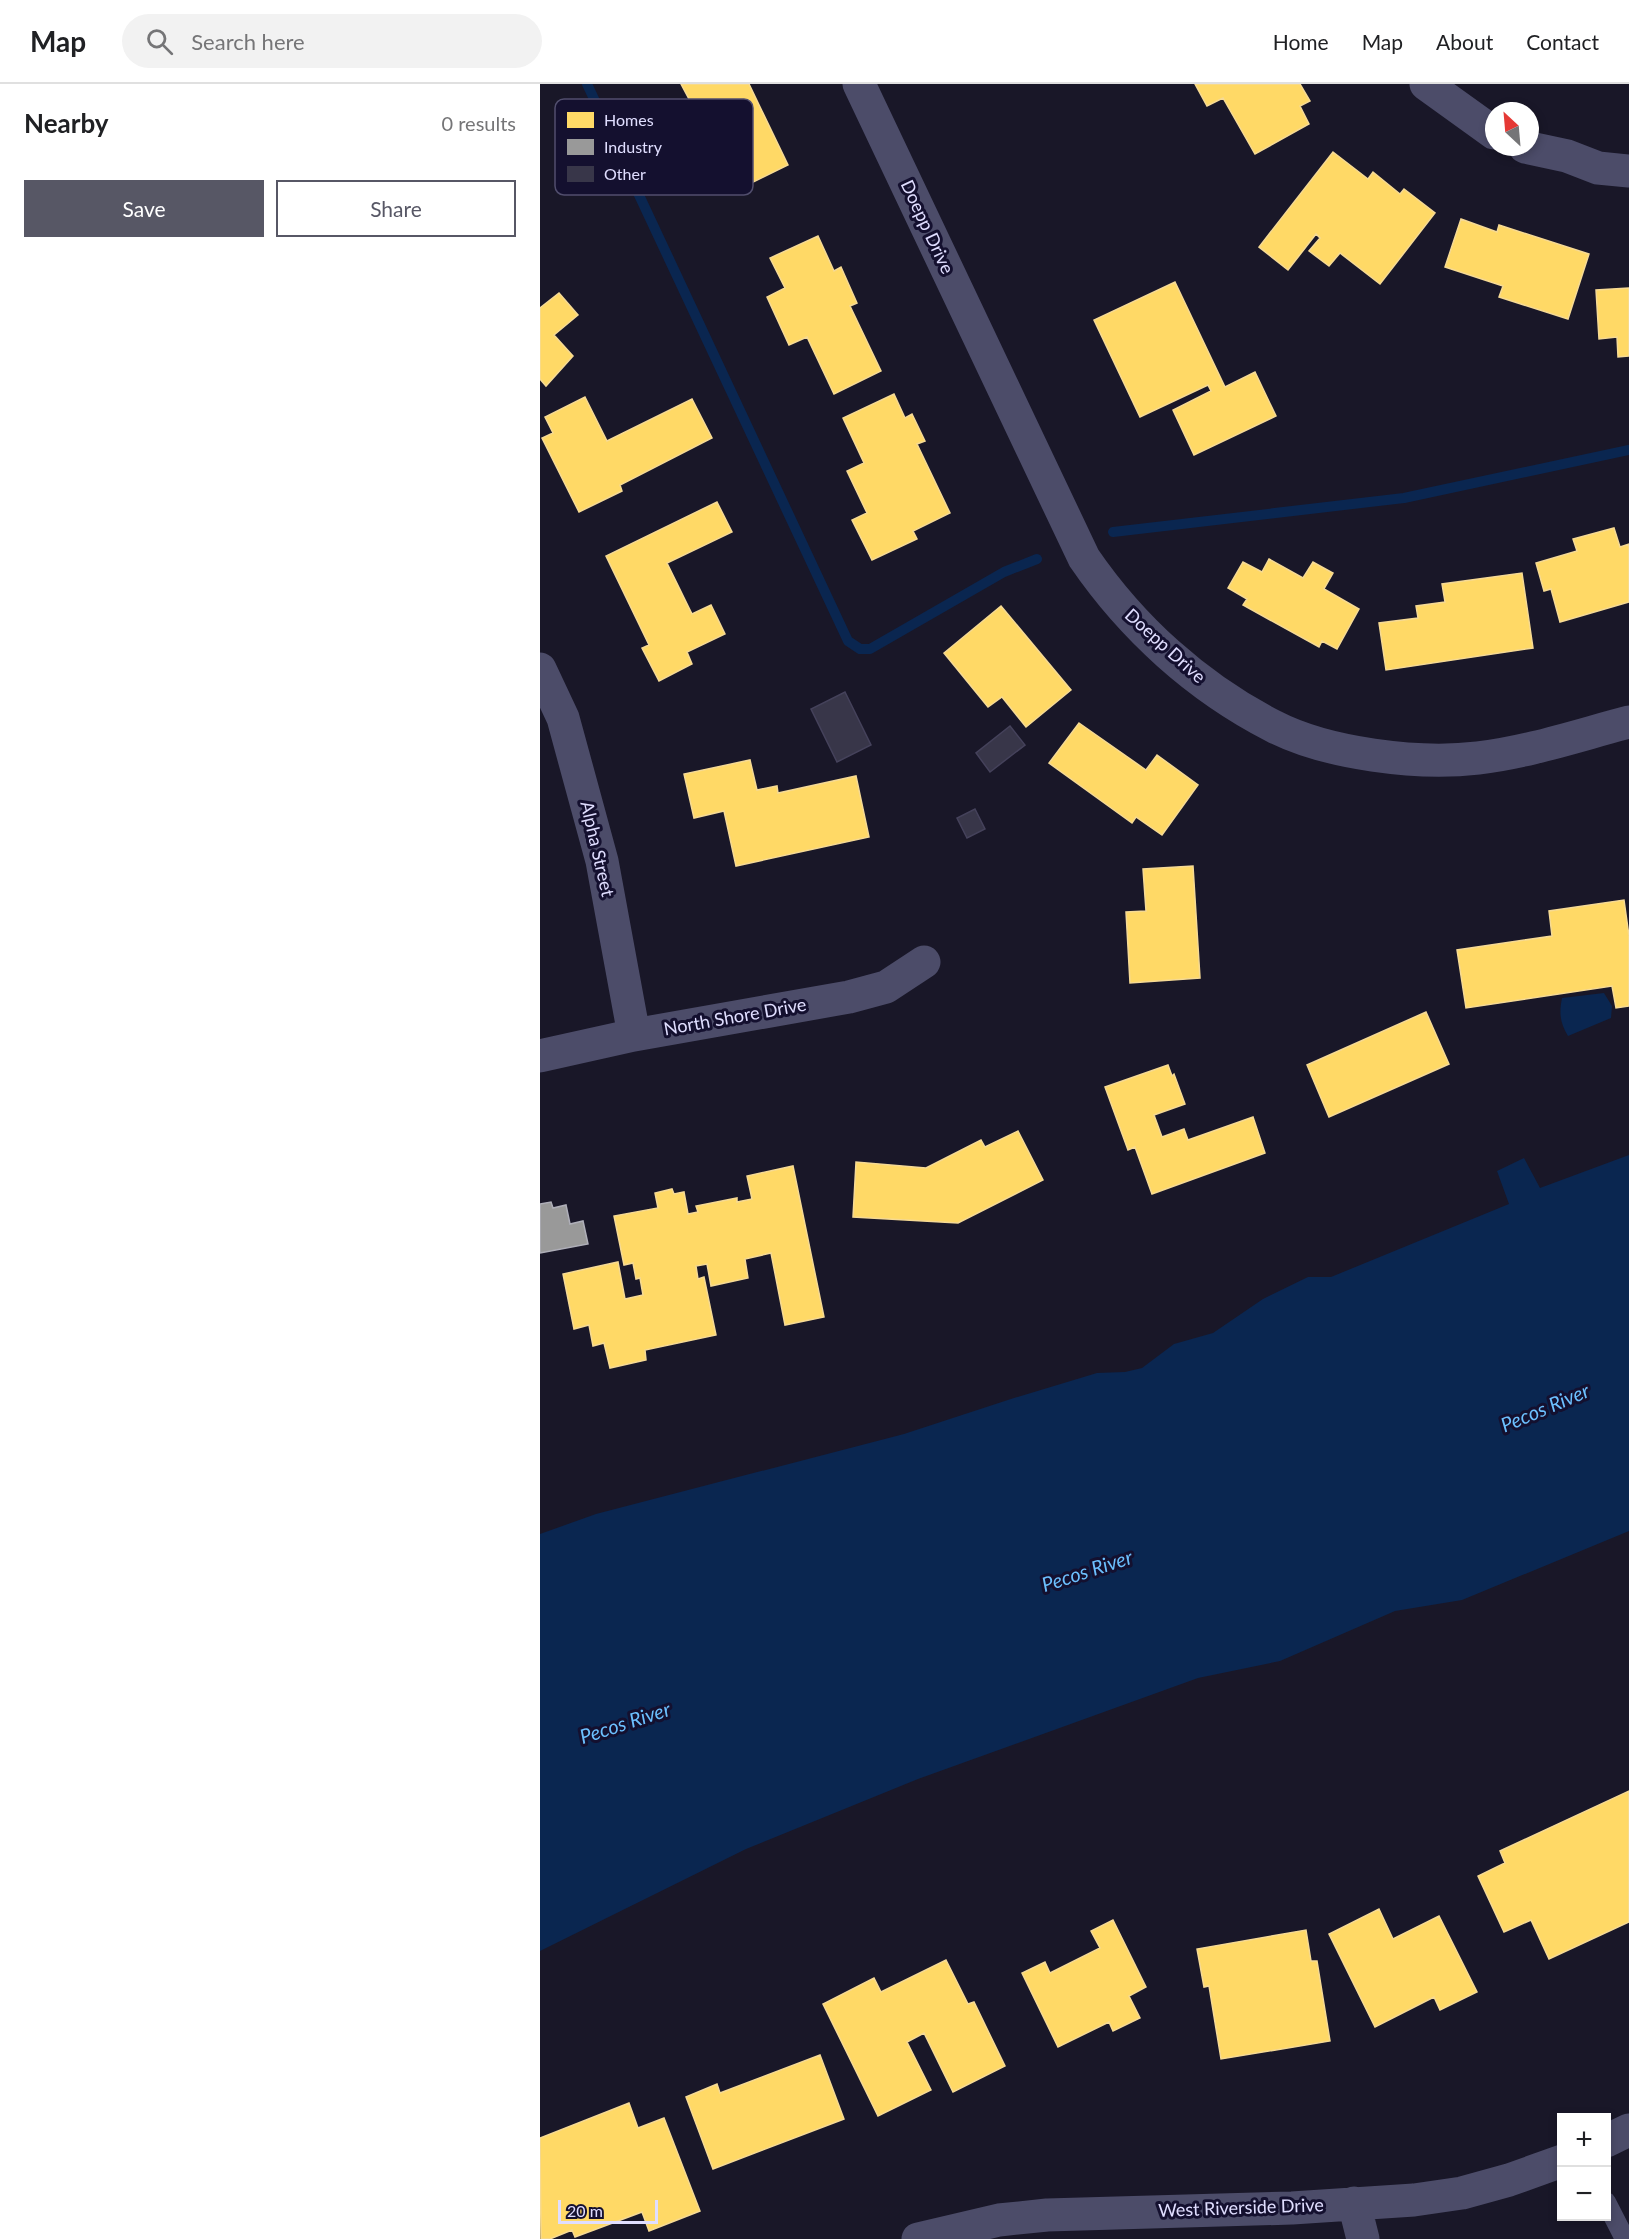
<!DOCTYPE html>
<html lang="en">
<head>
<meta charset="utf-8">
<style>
	:root { --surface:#fff; --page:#f2f2f2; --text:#202124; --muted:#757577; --line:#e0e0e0; --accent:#575765 }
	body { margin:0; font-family:Lato,sans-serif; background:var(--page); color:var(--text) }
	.controls { position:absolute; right:18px; bottom:18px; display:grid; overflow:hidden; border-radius:0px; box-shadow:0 3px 9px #0003 }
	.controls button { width:54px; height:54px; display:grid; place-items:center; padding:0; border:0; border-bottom:2px solid var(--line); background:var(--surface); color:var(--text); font:30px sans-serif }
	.compass { position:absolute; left:945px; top:18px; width:54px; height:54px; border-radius:50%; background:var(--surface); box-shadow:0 3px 9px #0003; rotate:334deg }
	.scale { position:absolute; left:18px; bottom:15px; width:100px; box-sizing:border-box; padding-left:6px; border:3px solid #e0deff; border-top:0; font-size:16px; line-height:21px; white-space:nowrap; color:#e0deff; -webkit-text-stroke:4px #14102f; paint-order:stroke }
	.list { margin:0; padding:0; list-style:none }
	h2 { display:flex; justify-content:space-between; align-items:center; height:78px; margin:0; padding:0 24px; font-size:26px }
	h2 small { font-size:20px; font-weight:400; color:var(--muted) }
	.actions { display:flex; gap:12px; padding:18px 24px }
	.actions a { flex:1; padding:14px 0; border:2px solid var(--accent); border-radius:0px; text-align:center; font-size:21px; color:var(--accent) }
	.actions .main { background:var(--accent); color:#fff }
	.icon { flex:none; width:33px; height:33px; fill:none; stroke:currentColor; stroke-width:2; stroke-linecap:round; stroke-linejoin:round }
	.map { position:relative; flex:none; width:1089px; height:2155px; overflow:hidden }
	header { display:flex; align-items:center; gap:36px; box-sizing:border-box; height:84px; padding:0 30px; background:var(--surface); border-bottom:2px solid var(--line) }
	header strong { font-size:28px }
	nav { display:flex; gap:33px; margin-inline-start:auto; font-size:21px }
	.search { width:420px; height:54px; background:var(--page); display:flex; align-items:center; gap:15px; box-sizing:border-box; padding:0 21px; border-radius:33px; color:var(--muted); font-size:22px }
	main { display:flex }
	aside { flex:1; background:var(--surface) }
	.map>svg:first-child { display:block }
	.water { fill:#0a2650 }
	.homes { fill:#ffd966; stroke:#f6da94; stroke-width:1.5 }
	.industry { fill:#999; stroke:#aeaeb8; stroke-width:1.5 }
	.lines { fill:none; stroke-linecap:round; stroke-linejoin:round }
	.stream { stroke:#0a2650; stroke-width:10 }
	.building { fill:#383649; stroke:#45425b; stroke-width:1.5 }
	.service { stroke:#4c4c69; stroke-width:20 }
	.minor { stroke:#4c4c69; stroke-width:33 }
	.labels { text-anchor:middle; stroke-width:6; stroke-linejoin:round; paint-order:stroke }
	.street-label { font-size:18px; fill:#e0deff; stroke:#14102f }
	.water-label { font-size:20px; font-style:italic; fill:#6cc0ff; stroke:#14102f }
	.key { fill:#14102f; stroke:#514e6d; stroke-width:1.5 }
	.key-label { font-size:16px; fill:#e0deff }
</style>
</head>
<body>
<header>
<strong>Map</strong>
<div class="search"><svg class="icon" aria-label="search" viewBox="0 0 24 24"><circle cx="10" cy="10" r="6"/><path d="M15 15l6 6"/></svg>Search here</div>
<nav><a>Home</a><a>Map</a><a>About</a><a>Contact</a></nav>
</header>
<main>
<aside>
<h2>Nearby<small>0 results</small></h2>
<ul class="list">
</ul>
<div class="actions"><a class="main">Save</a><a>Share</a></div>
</aside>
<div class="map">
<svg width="1089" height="2155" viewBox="0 0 1089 2155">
	<rect width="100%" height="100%" fill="#191728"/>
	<!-- water -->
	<path class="water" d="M1064,909L1072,922L1071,934L1028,952C1020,939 1019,929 1022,914Z
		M1089,1071V1447L922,1516L855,1527L740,1577L658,1594L378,1695L206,1765L0,1867V1450L56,1430L364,1350L474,1314L557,1289L585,1288L602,1284L634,1260L673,1249L723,1215L768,1193H791L969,1120L957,1087L984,1074L1000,1104Z"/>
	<!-- homes -->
	<path class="homes" d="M141,0H209L248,81L193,108L184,89L167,97L133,25L150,17Z
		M655,0H760L770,17L760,22L769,40L715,70L683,14L667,22Z
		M793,68L828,95L833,88L860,110L864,105L895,129L840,200L800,169L789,182L769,167L780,154L776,150L748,186L719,163Z
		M921,135L957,148L959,141L1049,170L1028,235L959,213L963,202L905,183Z
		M278,152L294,187L301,183L317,219L310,222L341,287L294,310L267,253L249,261L227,213L245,204L230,174Z
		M635,198L685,303L715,288L736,332L654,371L633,326L671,307L668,301L600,333L554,236Z
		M1089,204V272L1078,273L1077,253L1059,255L1056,206Z
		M19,209L38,231L14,251L33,272L6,302L0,295V224Z
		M354,310L365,334L372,330L385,357L377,360L410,429L373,447L377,455L332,476L312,436L327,429L307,387L324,379L303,334Z
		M45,313L67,357L152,315L172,354L80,401L82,407L39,428L2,354L13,349L5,333Z
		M177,418L192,448L127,479L152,530L171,521L185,550L147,568L152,580L119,597L102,564L109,561L66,472Z
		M1074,444L1080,463L1089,460V518L1020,538L1011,505L1004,507L996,479L1037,467L1033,455Z
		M729,475L763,494L773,478L793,489L784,505L819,525L797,565L782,557L779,563L703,521L707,515L688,504L703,478L722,488Z
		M982,489L993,564L846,586L839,539L878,534L876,522L905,518L902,500Z
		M461,522L531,606L486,643L462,613L448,623L404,569Z
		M539,639L606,686L617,671L658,701L622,751L596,733L592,739L509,679Z
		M210,676L217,706L237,702L238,709L316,692L329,753L196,782L184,727L154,734L144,690Z
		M653,782L660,894L590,899L586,828L606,827L603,785Z
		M1084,816L1089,852V922L1076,924L1072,902L926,924L917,866L1012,852L1009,827Z
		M886,928L909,980L789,1033L767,981Z
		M628,981L632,992L634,990L645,1020L614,1031L622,1053L644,1045L648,1056L713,1033L725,1069L612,1110L595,1063L588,1066L565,1003Z
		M478,1047L503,1096L418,1139L313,1133L316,1078L386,1084L441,1056L445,1063Z
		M253,1082L284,1233L245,1241L231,1169L205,1175L208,1194L171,1202L167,1180L156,1182L158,1195L164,1193L176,1251L105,1266L106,1276L70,1284L64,1259L53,1262L49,1241L34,1245L23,1190L78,1178L85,1215L103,1211L100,1194L96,1195L93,1179L84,1181L74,1132L118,1124L115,1109L132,1105L134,1110L144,1108L148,1130L158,1128L156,1122L197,1114V1118L212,1115L207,1092Z
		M1089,1707V1838L1009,1875L991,1836L964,1848L938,1792L965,1779L960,1767Z
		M839,1825L853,1855L899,1832L937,1908L900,1926L894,1913L835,1943L789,1850Z
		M573,1836L606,1903L589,1912L600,1934L573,1947L569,1938L518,1963L482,1889L505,1878L510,1889L560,1864L551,1847Z
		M766,1846L771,1877H777L790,1957L681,1975L669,1902L664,1903L657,1865Z
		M406,1876L428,1920L434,1918L465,1982L413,2008L384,1949L367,1958L391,2006L338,2032L283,1920L334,1894L341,1908Z
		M280,1971L304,2035L173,2085L146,2013L177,2000L180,2009Z
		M89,2019L98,2044L124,2034L160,2127L109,2147L102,2128L35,2153L32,2146L10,2155H1L0,2054Z"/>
	<!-- industry -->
	<path class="industry" d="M11,1118L13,1124L26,1121L30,1140L43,1137L48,1160L0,1169V1120Z"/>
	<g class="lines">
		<!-- stream -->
		<path class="stream" d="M47,0L308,557L320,565H330L464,488L497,475
			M573,448L864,414L1089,366"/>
	</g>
	<!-- building -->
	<path class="building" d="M305,608L331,661L297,678L271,625Z
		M470,642L485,661L450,688L436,669Z
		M435,725L445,745L427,754L417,734Z"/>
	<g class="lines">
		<!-- service -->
		<path class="service" d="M1066,2118L1085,2155"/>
		<!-- minor -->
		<path class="minor" d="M319,0L544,474C592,544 657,603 733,642C787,670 878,681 938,674C989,668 1039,651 1089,638
			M886,0L954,49
			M985,63L1027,72L1058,84L1089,87
			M0,585L23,634L62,777L94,951
			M0,972L94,951L309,913L346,903L384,878
			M1066,2057L1089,2046
			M814,2119L823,2155
			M378,2155L459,2136L507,2131L752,2124L874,2116L922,2109L969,2096L1022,2077"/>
	</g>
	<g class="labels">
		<!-- street labels -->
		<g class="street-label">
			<text transform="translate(387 143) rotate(65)" y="6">Doepp Drive</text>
			<text transform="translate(625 562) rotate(42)" y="6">Doepp Drive</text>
			<text transform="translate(57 765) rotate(77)" y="6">Alpha Street</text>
			<text transform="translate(195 933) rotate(-10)" y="6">North Shore Drive</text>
			<text transform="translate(701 2124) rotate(-2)" y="6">West Riverside Drive</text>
		</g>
		<!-- water labels -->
		<g class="water-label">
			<text transform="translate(1005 1324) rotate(-23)" y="7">Pecos River</text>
			<text transform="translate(547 1487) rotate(-18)" y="7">Pecos River</text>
			<text transform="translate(85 1639) rotate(-18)" y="7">Pecos River</text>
		</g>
	</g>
	<!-- legend -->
	<rect x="15" y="15" width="198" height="96" rx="9" class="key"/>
	<rect x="27" y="28" width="27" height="16" fill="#ffd966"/>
	<rect x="27" y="55" width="27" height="16" fill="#999"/>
	<rect x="27" y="82" width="27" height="16" fill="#383649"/>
	<g class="key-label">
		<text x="64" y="42">Homes</text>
		<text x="64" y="69">Industry</text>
		<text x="64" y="96">Other</text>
	</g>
</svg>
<div class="controls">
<button>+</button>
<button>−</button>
</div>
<svg class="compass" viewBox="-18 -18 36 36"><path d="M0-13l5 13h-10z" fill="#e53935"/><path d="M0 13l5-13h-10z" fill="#757577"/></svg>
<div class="scale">20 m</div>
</div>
</main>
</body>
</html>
